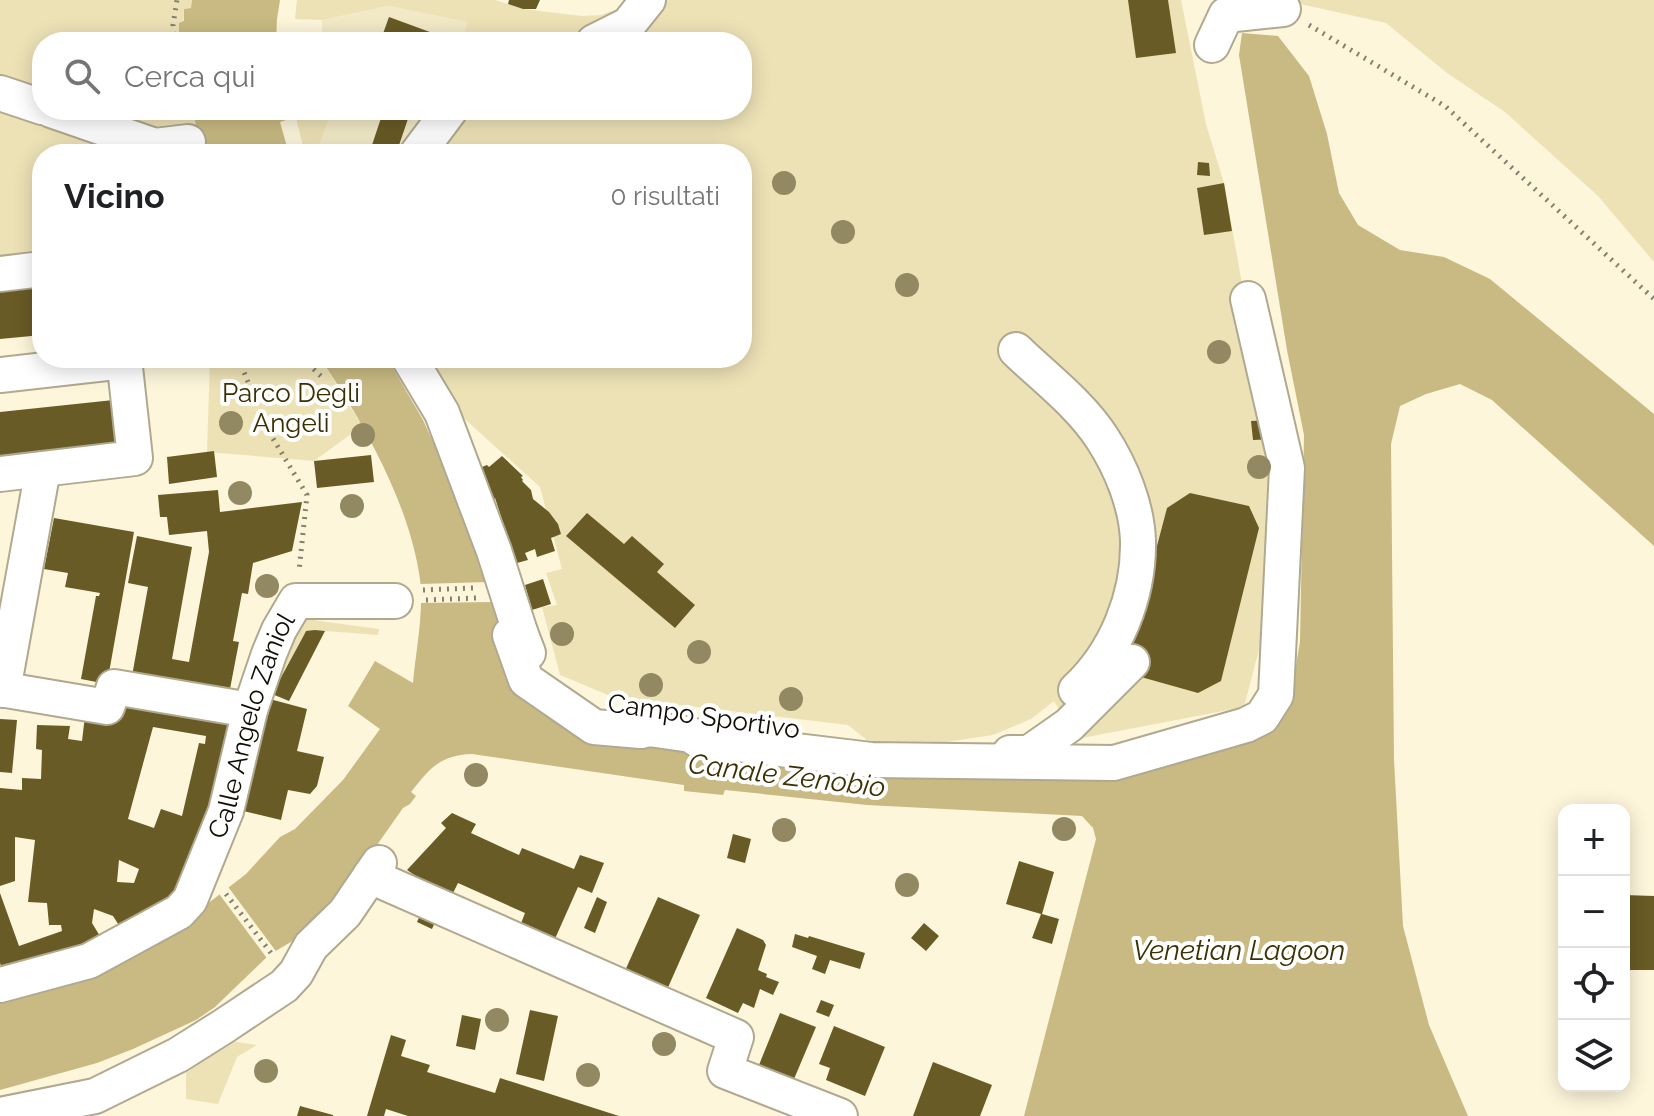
<!DOCTYPE html>
<html lang="it">
<head>
<meta charset="utf-8">
<style>
	:root { --surface:#fff; --page:#f6f6f6; --text:#202124; --muted:#757577; --line:#e0e0e0 }
	body { margin:0; font-family:Raleway,sans-serif; background:var(--page); color:var(--text) }
	.controls { position:absolute; right:24px; bottom:24px; display:grid; overflow:hidden; border-radius:16px; box-shadow:0 4px 20px #0003 }
	.controls button { width:72px; height:72px; display:grid; place-items:center; padding:0; border:0; border-bottom:2px solid var(--line); background:var(--surface); color:var(--text); font:40px sans-serif }
	.list { margin:0; padding:0; list-style:none }
	h2 { display:flex; justify-content:space-between; align-items:center; height:104px; margin:0; padding:0 32px; font-size:34px }
	h2 small { font-size:26px; font-weight:400; color:var(--muted) }
	.icon { flex:none; width:44px; height:44px; fill:none; stroke:currentColor; stroke-width:2; stroke-linecap:round; stroke-linejoin:round }
	.map { position:relative; flex:none; width:1654px; height:1116px; overflow:hidden }
	.search { position:absolute; background:var(--surface); box-shadow:0 4px 20px #0003; left:32px; top:32px; width:720px; height:88px; display:flex; align-items:center; gap:20px; box-sizing:border-box; padding:0 28px; border-radius:32px; color:var(--muted); font-size:30px }
	.panel { position:absolute; background:var(--surface); box-shadow:0 4px 20px #0003; left:32px; top:144px; width:720px; height:224px; border-radius:32px }
	.map>svg:first-child { display:block }
	.built { fill:#f2eac7 }
	.green { fill:#ede2b6 }
	.water { fill:#c8ba82 }
	.pier { fill:#fdf6db }
	.building { fill:#695b25; fill-rule:evenodd }
	.lines { fill:none; stroke-linecap:round; stroke-linejoin:round }
	.street-casing { stroke:#b0a990; stroke-width:38 }
	.path { stroke:#86816f; stroke-width:5; stroke-dasharray:2 6; stroke-linecap:butt }
	.street { stroke:#fff; stroke-width:34 }
	.tree { fill:#928963 }
	.labels { text-anchor:middle; stroke-width:8; stroke-linejoin:round; paint-order:stroke }
	.park-label { font-size:26px; fill:#3a2f00; stroke:#fff }
	.street-label { font-size:26px; fill:#100d05; stroke:#fff }
	.water-label { font-size:28px; font-style:italic; fill:#3c3102; stroke:#fff }
</style>
</head>
<body>
<div class="map">
<svg width="1654" height="1116" viewBox="0 0 1654 1116">
	<rect width="100%" height="100%" fill="#fdf6db"/>
	<!-- built -->
	<path class="built" d="M389,6L469,22L460,42H322V20Z
		M332,110H430L409,154H318L317,151Z"/>
	<!-- green -->
	<path class="green" d="M0,0H192L191,8L184,9L183,42H42V110H194L197,140L202,154H42V258L0,262Z
		M297,0H495L523,9L582,16L601,15L617,9L628,12L593,34L563,42H460L468,22L389,6L322,20L295,19Z
		M659,0H1181L1206,124L1224,183L1281,501L1282,562L1244,707L1077,739L1054,701L1031,719L993,735L947,742L868,741L848,725L613,697L560,675L542,607L557,605L546,573L562,569L540,487L447,403L418,358H742V154H429L462,110H742V42H619Z
		M1214,0H1654V262L1598,196L1505,112L1447,73L1386,23L1291,2L1215,11Z
		M296,110H332L317,151L318,154H305L297,122Z
		M210,358H320L362,426L314,461L207,452Z
		M305,619L379,629L378,635L325,631H306L272,694L288,634Z
		M230,1041L257,1045L237,1057L218,1104L186,1099V1073Z"/>
	<!-- water -->
	<path class="water" d="M192,0H280L277,19L276,42H184L183,37H179V23L184,21V9L191,8Z
		M1242,33L1278,36L1309,76L1327,134L1339,193L1358,225L1400,250L1444,257L1490,279L1654,414V546L1492,400L1460,384L1426,394L1400,406L1391,444L1394,760L1403,926L1429,1025L1468,1116H1024L1096,839L1093,828L1082,816L867,805L725,790L723,795L684,791V785L472,754C440,755 429,769 411,792L416,796L410,804L403,808L360,869L306,933L269,955L215,1007L196,1020L133,1049L97,1063L0,1090V993L202,908L246,874L280,837L295,829L343,780L380,729L348,706L375,661L413,683C416,649 424,612 420,579C409,502 363,422 320,358H387L423,420L439,455L495,604L521,684L590,731L1101,769L1282,715L1289,706L1300,642L1304,435L1287,350L1239,55Z
		M194,110H285L286,120L280,122L289,154H202L197,140Z"/>
	<!-- pier -->
	<path class="pier" d="M489,582L495,602L420,603L419,584Z
		M226,884L278,954L269,961L217,891Z"/>
	<!-- building -->
	<path class="building" d="M509,0H540L536,9H523L508,4Z
		M1128,0H1168L1176,53L1136,58Z
		M389,17L438,35L435,42H380Z
		M359,110H411L396,154H369L381,118Z
		M1198,162L1209,163L1210,176L1197,175Z
		M1224,183L1232,231L1204,235L1197,188Z
		M42,281V335L0,339V286Z
		M123,399L129,453L0,467V412Z
		M1273,420L1275,439L1253,440L1251,421Z
		M214,451L217,477L169,484L167,457Z
		M371,455L374,482L317,488L314,461Z
		M502,456L523,476L521,477L523,480L522,481L531,490L533,499L549,512L558,524L561,534L551,538L555,551L537,557L535,549L525,553L528,560L517,563L515,556L505,559L502,550L511,547L495,498L491,500L477,469L487,465L489,467Z
		M218,490L220,512L302,502L292,551L253,563L248,594L242,593L233,641L239,642L229,694L132,676L148,587L128,583L137,536L192,547L172,659L189,662L209,552L207,531L169,535L167,517H160L158,495Z
		M1190,493L1249,506L1259,528L1221,681L1198,693L1141,677L1128,656L1167,508Z
		M587,513L624,544L632,536L664,564L657,572L695,605L675,628L566,536Z
		M54,518L134,532L107,684L81,679L96,596H99L100,593L65,587L68,573L44,569Z
		M543,579L551,604L532,610L525,585Z
		M315,630L325,631L289,701L272,694L304,635L306,631Z
		M120,698L233,719L208,826L177,907L126,936L113,916L94,909L92,923L106,946L4,975L0,963V893L19,946L62,931L61,925H49L47,903L28,902L35,840L15,837V881L0,886V788L22,790V778L41,779L42,750L36,749L37,725L70,726L68,739L82,741L85,716L118,721ZM153,727L206,736L205,744L199,743L182,816L161,809L154,828L128,819ZM119,860L139,869L134,883L117,882Z
		M266,698L307,709L297,751L324,757L317,786L310,794L288,790L281,820L239,810Z
		M0,719L17,720L12,773L0,772Z
		M452,813L476,824L471,833L519,855L522,848L574,869L580,855L604,863L592,893L578,887L554,941L520,926L525,913L458,883L451,897L429,885L407,870L446,828L441,823Z
		M733,834L751,839L745,863L727,858Z
		M1019,861L1054,872L1042,914L1059,919L1052,944L1032,938L1041,914L1006,904Z
		M1624,895L1654,896V970H1624Z
		M597,897L607,902L595,933L584,928Z
		M658,897L700,915L666,992L624,973Z
		M424,907L439,913L432,929L417,922Z
		M924,923L939,936L926,951L911,938Z
		M737,928L763,940L766,945L758,970L767,974L766,977L779,982L773,995L760,989L754,1008L743,1003L738,1013L706,998Z
		M795,934L808,938L809,936L865,953L860,969L830,960L825,974L812,969L817,956L792,947Z
		M821,1000L834,1005L829,1017L816,1012Z
		M530,1010L558,1016L544,1081L516,1074Z
		M780,1013L816,1027L794,1079L759,1065Z
		M462,1015L481,1019L475,1050L456,1046Z
		M834,1026L885,1047L865,1096L826,1080L830,1068L819,1064Z
		M391,1035L406,1040L401,1056L430,1065L427,1072L495,1093L500,1078L619,1116H408L386,1109L384,1116H367Z
		M933,1062L992,1085L980,1116H913Z
		M300,1106L333,1115V1116H297Z"/>
	<g class="lines">
		<!-- street casing -->
		<g class="street-casing">
			<g id="street">
				<path d="M594,42L628,25L648,0"/>
				<path d="M1212,45L1226,15L1283,9"/>
				<path d="M0,93L42,107"/>
				<path d="M51,110L155,146L188,142"/>
				<path d="M417,154L450,110"/>
				<path d="M0,274L42,269"/>
				<path d="M1016,350C1045,378 1080,404 1102,438C1121,467 1137,506 1138,541C1139,596 1116,653 1076,690"/>
				<path d="M409,358L442,413L494,551L520,632L528,653"/>
				<path d="M0,375L124,361"/>
				<path d="M0,474L135,458L124,358"/>
				<path d="M520,632L510,635L526,680L594,727L641,731L649,729L691,735L696,739L871,760L1114,763L1246,725L1262,717L1276,695L1287,468L1248,299"/>
				<path d="M0,689L107,707L114,687L250,710"/>
				<path d="M3,690L43,469"/>
				<path d="M1010,753H1029L1069,725L1132,662"/>
				<path d="M370,876L736,1037L725,1071L840,1116"/>
				<path id="s1" d="M0,985L89,961L179,912L190,900L226,811L250,710L269,654L279,630L296,601H395"/>
				<path d="M0,1115L95,1096L178,1055L224,1026L284,986L296,973L311,946L345,913L379,863"/>
			</g>
		</g>
		<!-- path -->
		<path class="path" d="M1309,25L1445,106L1654,299
			M174,42L173,25L177,0
			M238,358L269,432L307,495L299,571
			M302,358L325,380
			M423,590L473,588
			M426,600L476,598
			M226,894L271,953"/>
		<!-- street -->
		<use href="#street" class="street"/>
	</g>
	<!-- trees -->
	<g class="tree">
		<circle cx="784" cy="183" r="12"/>
		<circle cx="843" cy="232" r="12"/>
		<circle cx="907" cy="285" r="12"/>
		<circle cx="1219" cy="352" r="12"/>
		<circle cx="231" cy="423" r="12"/>
		<circle cx="363" cy="435" r="12"/>
		<circle cx="1259" cy="467" r="12"/>
		<circle cx="240" cy="493" r="12"/>
		<circle cx="352" cy="506" r="12"/>
		<circle cx="267" cy="586" r="12"/>
		<circle cx="562" cy="634" r="12"/>
		<circle cx="699" cy="652" r="12"/>
		<circle cx="651" cy="685" r="12"/>
		<circle cx="791" cy="699" r="12"/>
		<circle cx="476" cy="775" r="12"/>
		<circle cx="1064" cy="829" r="12"/>
		<circle cx="784" cy="830" r="12"/>
		<circle cx="907" cy="885" r="12"/>
		<circle cx="497" cy="1020" r="12"/>
		<circle cx="664" cy="1044" r="12"/>
		<circle cx="266" cy="1071" r="12"/>
		<circle cx="588" cy="1075" r="12"/>
	</g>
	<g class="labels">
		<!-- park labels -->
		<g class="park-label">
			<text x="291" y="402">Parco Degli<tspan x="291" dy="30">Angeli</tspan></text>
		</g>
		<!-- street labels -->
		<g class="street-label">
			<text transform="translate(704 716) rotate(8)" y="9">Campo Sportivo</text>
			<text dy="9" stroke="none"><textPath href="#s1" startOffset="396">Calle Angelo Zaniol</textPath></text>
		</g>
		<!-- water labels -->
		<g class="water-label">
			<text transform="translate(787 775) rotate(7)" y="10">Canale Zenobio</text>
			<text x="1239" y="960">Venetian Lagoon</text>
		</g>
	</g>
</svg>
<div class="controls">
<button>+</button>
<button>−</button>
<button><svg class="icon" aria-label="locate" viewBox="0 0 24 24"><circle cx="12" cy="12" r="6"/><path d="M12 2v4M12 18v4M2 12h4M18 12h4"/></svg></button>
<button><svg class="icon" aria-label="layers" viewBox="0 0 24 24"><path d="M12 4l9 5-9 5-9-5zM3 14l9 5 9-5"/></svg></button>
</div>
<div class="search"><svg class="icon" aria-label="search" viewBox="0 0 24 24"><circle cx="10" cy="10" r="6"/><path d="M15 15l6 6"/></svg>Cerca qui</div>
<section class="panel">
<h2>Vicino<small>0 risultati</small></h2>
<ul class="list">
</ul>
</section>
</div>
</body>
</html>
